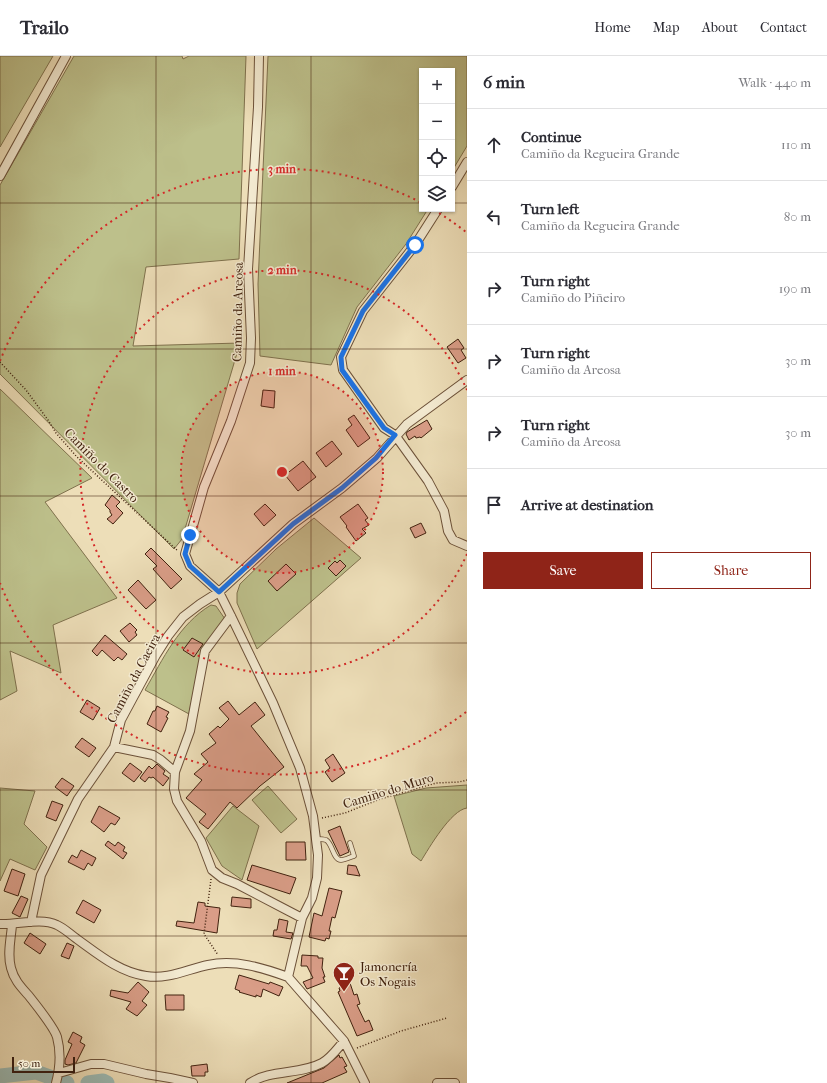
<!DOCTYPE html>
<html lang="en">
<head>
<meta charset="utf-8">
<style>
	:root { --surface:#fff; --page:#f7f7f7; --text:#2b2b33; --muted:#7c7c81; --line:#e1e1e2; --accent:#8f2418 }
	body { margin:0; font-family:"IM FELL French Canon",serif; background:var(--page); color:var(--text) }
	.controls { position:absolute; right:12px; top:12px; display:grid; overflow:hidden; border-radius:0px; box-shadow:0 1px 3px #0004 }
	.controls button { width:36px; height:36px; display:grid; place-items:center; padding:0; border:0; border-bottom:1px solid var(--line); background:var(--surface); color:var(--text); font:20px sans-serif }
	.scale { position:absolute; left:12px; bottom:10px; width:63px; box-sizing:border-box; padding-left:4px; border:2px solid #41220f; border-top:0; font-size:11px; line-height:14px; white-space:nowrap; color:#41220f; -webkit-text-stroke:3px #f3ead1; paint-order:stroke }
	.stop { position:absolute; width:12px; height:12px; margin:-9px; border:3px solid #1a73e8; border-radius:50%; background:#fff }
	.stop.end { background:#1a73e8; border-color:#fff; box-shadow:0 1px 4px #0008 }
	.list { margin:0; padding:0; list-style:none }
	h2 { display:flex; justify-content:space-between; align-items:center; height:52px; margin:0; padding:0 16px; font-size:17px }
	h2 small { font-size:13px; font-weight:400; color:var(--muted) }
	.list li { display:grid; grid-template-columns:26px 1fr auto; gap:12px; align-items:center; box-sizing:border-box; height:72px; padding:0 16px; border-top:1px solid var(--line) }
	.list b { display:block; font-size:15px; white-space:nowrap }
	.list p { margin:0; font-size:13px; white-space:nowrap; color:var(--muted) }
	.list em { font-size:13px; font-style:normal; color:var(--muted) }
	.actions { display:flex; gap:8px; padding:12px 16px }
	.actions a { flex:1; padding:9px 0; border:1px solid var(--accent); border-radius:0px; text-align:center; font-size:14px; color:var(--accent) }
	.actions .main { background:var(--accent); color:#fff }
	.icon { flex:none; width:22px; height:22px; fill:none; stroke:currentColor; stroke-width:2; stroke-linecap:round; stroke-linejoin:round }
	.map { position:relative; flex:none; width:467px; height:1027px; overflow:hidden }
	header { display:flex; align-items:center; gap:24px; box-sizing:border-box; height:56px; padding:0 20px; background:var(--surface); border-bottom:1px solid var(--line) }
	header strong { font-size:19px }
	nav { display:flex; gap:22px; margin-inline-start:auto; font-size:14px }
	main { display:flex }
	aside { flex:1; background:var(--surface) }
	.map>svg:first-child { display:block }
	.green { fill:#bdc08b; stroke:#7f714d }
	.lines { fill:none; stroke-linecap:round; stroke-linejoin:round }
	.river { stroke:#9bbbb6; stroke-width:15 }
	.building { fill:#d99d87; stroke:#41220f }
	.lane-casing { stroke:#6c5139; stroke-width:5.5 }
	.street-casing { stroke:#6c5139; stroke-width:10 }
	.path { stroke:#41220f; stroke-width:1.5; stroke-dasharray:1 2; stroke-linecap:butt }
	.lane { stroke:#f3ead1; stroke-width:4 }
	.street { stroke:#f3ead1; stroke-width:8 }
	.route { stroke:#1a73e8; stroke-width:5 }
	.grid { fill:none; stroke:#41220f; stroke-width:1; stroke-opacity:0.55 }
	.ring { fill:none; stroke:#d62828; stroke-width:2; stroke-dasharray:2 4 }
	.labels { text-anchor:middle; stroke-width:3; stroke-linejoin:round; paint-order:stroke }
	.street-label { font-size:13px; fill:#41220f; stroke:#f3ead1 }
	.poi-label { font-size:13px; fill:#41220f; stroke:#f3ead1; text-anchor:start }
	.centre { fill:#d62828; stroke:#f3ead1; stroke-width:2 }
	.ring-label { font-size:12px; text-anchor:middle; font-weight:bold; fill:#d62828; stroke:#f3ead1; stroke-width:3; stroke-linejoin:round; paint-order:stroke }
</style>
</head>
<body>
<header>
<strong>Trailo</strong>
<nav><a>Home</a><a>Map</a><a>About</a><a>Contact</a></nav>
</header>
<main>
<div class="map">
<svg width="467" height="1027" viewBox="0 0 467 1027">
	<rect width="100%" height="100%" fill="#eddeb8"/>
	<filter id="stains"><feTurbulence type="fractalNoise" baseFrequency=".005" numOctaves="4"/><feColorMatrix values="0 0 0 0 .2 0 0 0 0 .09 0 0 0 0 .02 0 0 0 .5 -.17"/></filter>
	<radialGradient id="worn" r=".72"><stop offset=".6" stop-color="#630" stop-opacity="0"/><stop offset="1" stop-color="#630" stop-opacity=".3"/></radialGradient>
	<!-- green -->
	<path class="green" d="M0,0H53L0,91Z
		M74,0H182L183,3L189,0H246L239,203L146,211L133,290L240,287L182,483L174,493L0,318V129Z
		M268,0H467V90L452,115V15H422V153H428L406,188L357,251L331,309L260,300L258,228Z
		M0,333L92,422L45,446L117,542L53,569L61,617L10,595L17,635L0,644Z
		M314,462L361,502L257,593L237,547V537L240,528L276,493Z
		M211,549L216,550L225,563L203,594L189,658L145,634C163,603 179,568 211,549Z
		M467,729V752C451,754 429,792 421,805L412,798L394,740L426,732Z
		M268,730L297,763L281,777L252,744Z
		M0,732L35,735L24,768L47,791L35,814L10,803L0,825Z
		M233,750L259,770L242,824L222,810L206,782Z"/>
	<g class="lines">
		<!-- river -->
		<path class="river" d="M0,1020L36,1016L50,1021
			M65,1026L67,1027
			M88,1027L103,1025L107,1027"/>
	</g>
	<!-- building -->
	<path class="building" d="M458,283L464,292L461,294L466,302L458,307L447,291Z
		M263,334L275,335L274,352L261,350Z
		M354,359L370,382L358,391L346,374L352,369L348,363Z
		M427,364L432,373L421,382L420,381L416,382L415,380L409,384L406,378L407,376Z
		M332,385L342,398L326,411L316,397Z
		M303,405L316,421L298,435L285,419Z
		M112,439L120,446L116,450L123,457L113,468L107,463L112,459L110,456V454L105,449Z
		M265,448L276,459L264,470L254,458Z
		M358,448L368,462L365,464L369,469L362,473L366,477L356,485L346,471L347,470L340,461Z
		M421,467L426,477L415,482L410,472Z
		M151,492L182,523L171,533L153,513L157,510L145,498Z
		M340,504L346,510L336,520L328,512L335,505L337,507Z
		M286,508L296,518L277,535L268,525Z
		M138,524L156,544L146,553L128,534Z
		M130,567L137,574L135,576L137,579L129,586L120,575Z
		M105,579L127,598L122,604L118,601L114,605L102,594L97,600L92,595Z
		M192,582L203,588L194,601L183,594Z
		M87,644L100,652L93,664L80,656Z
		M228,645L239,659L255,646L265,659L251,670L284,711L260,730L237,752L230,746L208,773L199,766L206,758L186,742L202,724L194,718L208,706L201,698L216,687L209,678L218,670L220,672L229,663L219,652Z
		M157,650L169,656L166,661L168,662L161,676L147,668L153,655H155Z
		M82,682L96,692L89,701L75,691Z
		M333,698L345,717L332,726L325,716L330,712L325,704Z
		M130,707L142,716L134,726L122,717Z
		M157,708L165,715L163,718L169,722L163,730L153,721L151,722L149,721L145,726L140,722L149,710L152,713Z
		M62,722L74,730L67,740L55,731Z
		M52,745L63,749L56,765L46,761Z
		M99,750L120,762L115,769L111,767L104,776L91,766Z
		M340,770L349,796L340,800L328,775Z
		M108,785L115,790L118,786L125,791L123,795L127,797L123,803L105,789Z
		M286,786H305L306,804H286Z
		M81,794L96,802L92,810L88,807L84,814L68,806L72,799L77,802Z
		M252,809L296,822L290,838L247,824Z
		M348,809L356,810L360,820L347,818Z
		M12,813L25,818L18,840L4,835Z
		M329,832L342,835L335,862L332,861L329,875H331L329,883L326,882L325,885L309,881L314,857L322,860Z
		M21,840L28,843L20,861L12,857Z
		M232,841L251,843V852L231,850Z
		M83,844L101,854L94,867L76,857Z
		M198,846L205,847V850L220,852L217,877L176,870L177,865L194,867Z
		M279,863L288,865L286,876L293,877L291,883L273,880L274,874H277Z
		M30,877L46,888L40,898L24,887Z
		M67,887L74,890L69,903L61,900Z
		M302,899L318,900V902H323L322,912L325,921H323L325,926L307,933L303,926L313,922L307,910H301Z
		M239,919L269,928L270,926L283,931L279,940L263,933L261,941L256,939V941L239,936L240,935L235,933Z
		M138,926L149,936L142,945L147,949L137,960L126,953L131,946L110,940L111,934L128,937Z
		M350,927L354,939L357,938L360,948L357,949L365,966L369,964L373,974L357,980L338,936L340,935L339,932Z
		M165,939H184V954H166Z
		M73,976L82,981L80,986L85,989L76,1007L68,1009L65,1008V1004L72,988L68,986Z
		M339,999L340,1002L342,1001L347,1010L344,1011L347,1016L322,1027H287L324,1012Z
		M207,1008L208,1016H205V1020H192L191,1010Z"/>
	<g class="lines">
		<!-- lane casing -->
		<g class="lane-casing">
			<path id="lane" d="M316,783C319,783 323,783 326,784C333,788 333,804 341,804C345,804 350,801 354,800L350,787"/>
		</g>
		<!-- street casing -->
		<g class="street-casing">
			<path id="street" d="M259,0L258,51L248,213L251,282L250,307L231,365L204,431L185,498L190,510L219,536L231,560L273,647L300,712L313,760L318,799L317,822L312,842L302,862L288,921L344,985L365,1027
				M0,120L66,0
				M452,131L467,106
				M438,153L415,189L363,255L341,301L343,314L384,372L395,379L428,425L444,455L448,475L453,484L467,490
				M231,560L205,595L190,675L175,716L174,733L177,745L201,785L212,814L222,822L237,828L302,862
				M114,691L153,699L161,704L175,716
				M31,866L41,819L78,743L114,691L121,664L156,599L168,580L183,561L200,548L219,536L293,468L342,432L377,402L407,368L467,324
				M0,868C18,869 40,861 57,869C64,872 71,879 77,883C98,898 119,916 146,920C167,924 188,913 208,909C235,903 263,912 288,921
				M12,869C11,882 7,898 11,912C14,924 21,931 29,940C36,949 54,971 57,981C61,996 60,1012 56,1027
				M59,1017L91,1008H104L146,1018L170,1022L193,1027
				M250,1027C271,1013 300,1019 322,1007C331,1002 337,993 344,985
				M437,1027H455"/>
		</g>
		<!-- path -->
		<path class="path" d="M0,306L26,334L48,364L56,377L76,400L178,495
			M322,762L345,757L380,743L436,727L459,726L467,724
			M211,823L204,878L218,899
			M357,992L401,975L447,962"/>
		<!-- lane -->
		<use href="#lane" class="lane"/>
		<!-- street -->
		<use href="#street" class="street"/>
	</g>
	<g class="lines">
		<!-- route -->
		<path class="route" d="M190,479L185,498L190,510L219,536L293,468L342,432L376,402L395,379L384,372L342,314L341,301L363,255L415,189"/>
	</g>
	<!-- grid -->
	<path class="grid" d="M156,0V1027M311,0V1027M0,147H422M452,147H467M0,293H467M0,440H467M0,587H467M0,734H467M0,880H467"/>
	<!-- distance rings -->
	<circle cx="282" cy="416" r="101" fill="#d62828" fill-opacity=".12"/>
	<g class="ring">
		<circle cx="282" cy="416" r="101"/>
		<path d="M467 498A202 202 0 1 1 467 334"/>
		<path d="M466 656A303 303 0 0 1 0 527M0 305A303 303 0 0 1 422 147M434 154A303 303 0 0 1 466 176"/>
	</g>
	<!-- icons -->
	<defs>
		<g id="bar-pin" transform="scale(1.15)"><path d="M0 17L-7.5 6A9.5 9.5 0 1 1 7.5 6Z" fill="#8f2418" stroke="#f3ead1"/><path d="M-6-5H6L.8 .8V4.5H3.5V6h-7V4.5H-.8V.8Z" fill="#fff"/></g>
	</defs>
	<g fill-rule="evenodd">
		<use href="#bar-pin" x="344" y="917"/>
	</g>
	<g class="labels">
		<!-- street labels -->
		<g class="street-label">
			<text transform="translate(237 256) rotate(-89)" y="5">Camiño da Areosa</text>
			<text transform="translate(102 409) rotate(45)" y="5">Camiño do Castro</text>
			<text transform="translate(133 622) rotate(-62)" y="5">Camiño da Caeira</text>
			<text transform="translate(388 734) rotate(-17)" y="5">Camiño do Muro</text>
		</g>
		<!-- poi labels -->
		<g class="poi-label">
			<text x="360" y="915">Jamonería<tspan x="360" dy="15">Os Nogais</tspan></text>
		</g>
	</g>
	<circle cx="282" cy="416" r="6" class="centre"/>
	<g class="ring-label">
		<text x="282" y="117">3 min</text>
		<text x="282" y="218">2 min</text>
		<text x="282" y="319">1 min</text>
	</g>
	<rect width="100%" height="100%" filter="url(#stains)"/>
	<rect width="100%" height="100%" fill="url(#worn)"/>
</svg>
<div class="controls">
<button>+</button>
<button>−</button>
<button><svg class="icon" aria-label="locate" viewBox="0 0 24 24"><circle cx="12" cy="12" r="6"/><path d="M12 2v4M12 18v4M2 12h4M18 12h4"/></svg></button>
<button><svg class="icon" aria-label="layers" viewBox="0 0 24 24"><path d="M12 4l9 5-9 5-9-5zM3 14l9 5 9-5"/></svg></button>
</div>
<div class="scale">50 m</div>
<div class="stop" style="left:415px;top:189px"></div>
<div class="stop end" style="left:190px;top:479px"></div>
</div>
<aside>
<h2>6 min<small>Walk · 440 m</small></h2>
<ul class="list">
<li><svg class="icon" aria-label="ahead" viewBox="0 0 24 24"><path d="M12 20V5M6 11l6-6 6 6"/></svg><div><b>Continue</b><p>Camiño da Regueira Grande</p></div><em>110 m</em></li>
<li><svg class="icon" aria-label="left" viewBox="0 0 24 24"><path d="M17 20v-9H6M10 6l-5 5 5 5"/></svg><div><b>Turn left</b><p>Camiño da Regueira Grande</p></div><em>80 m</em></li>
<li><svg class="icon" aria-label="right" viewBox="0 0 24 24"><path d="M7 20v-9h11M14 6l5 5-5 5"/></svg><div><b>Turn right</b><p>Camiño do Piñeiro</p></div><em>190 m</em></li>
<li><svg class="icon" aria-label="right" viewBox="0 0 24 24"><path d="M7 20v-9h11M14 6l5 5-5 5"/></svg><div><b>Turn right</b><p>Camiño da Areosa</p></div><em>30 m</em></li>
<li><svg class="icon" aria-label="right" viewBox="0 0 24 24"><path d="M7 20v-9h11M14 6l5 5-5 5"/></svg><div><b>Turn right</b><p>Camiño da Areosa</p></div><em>30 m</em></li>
<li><svg class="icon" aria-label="arrive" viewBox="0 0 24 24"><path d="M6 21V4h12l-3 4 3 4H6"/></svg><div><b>Arrive at destination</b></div></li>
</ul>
<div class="actions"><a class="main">Save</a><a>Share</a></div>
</aside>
</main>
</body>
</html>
